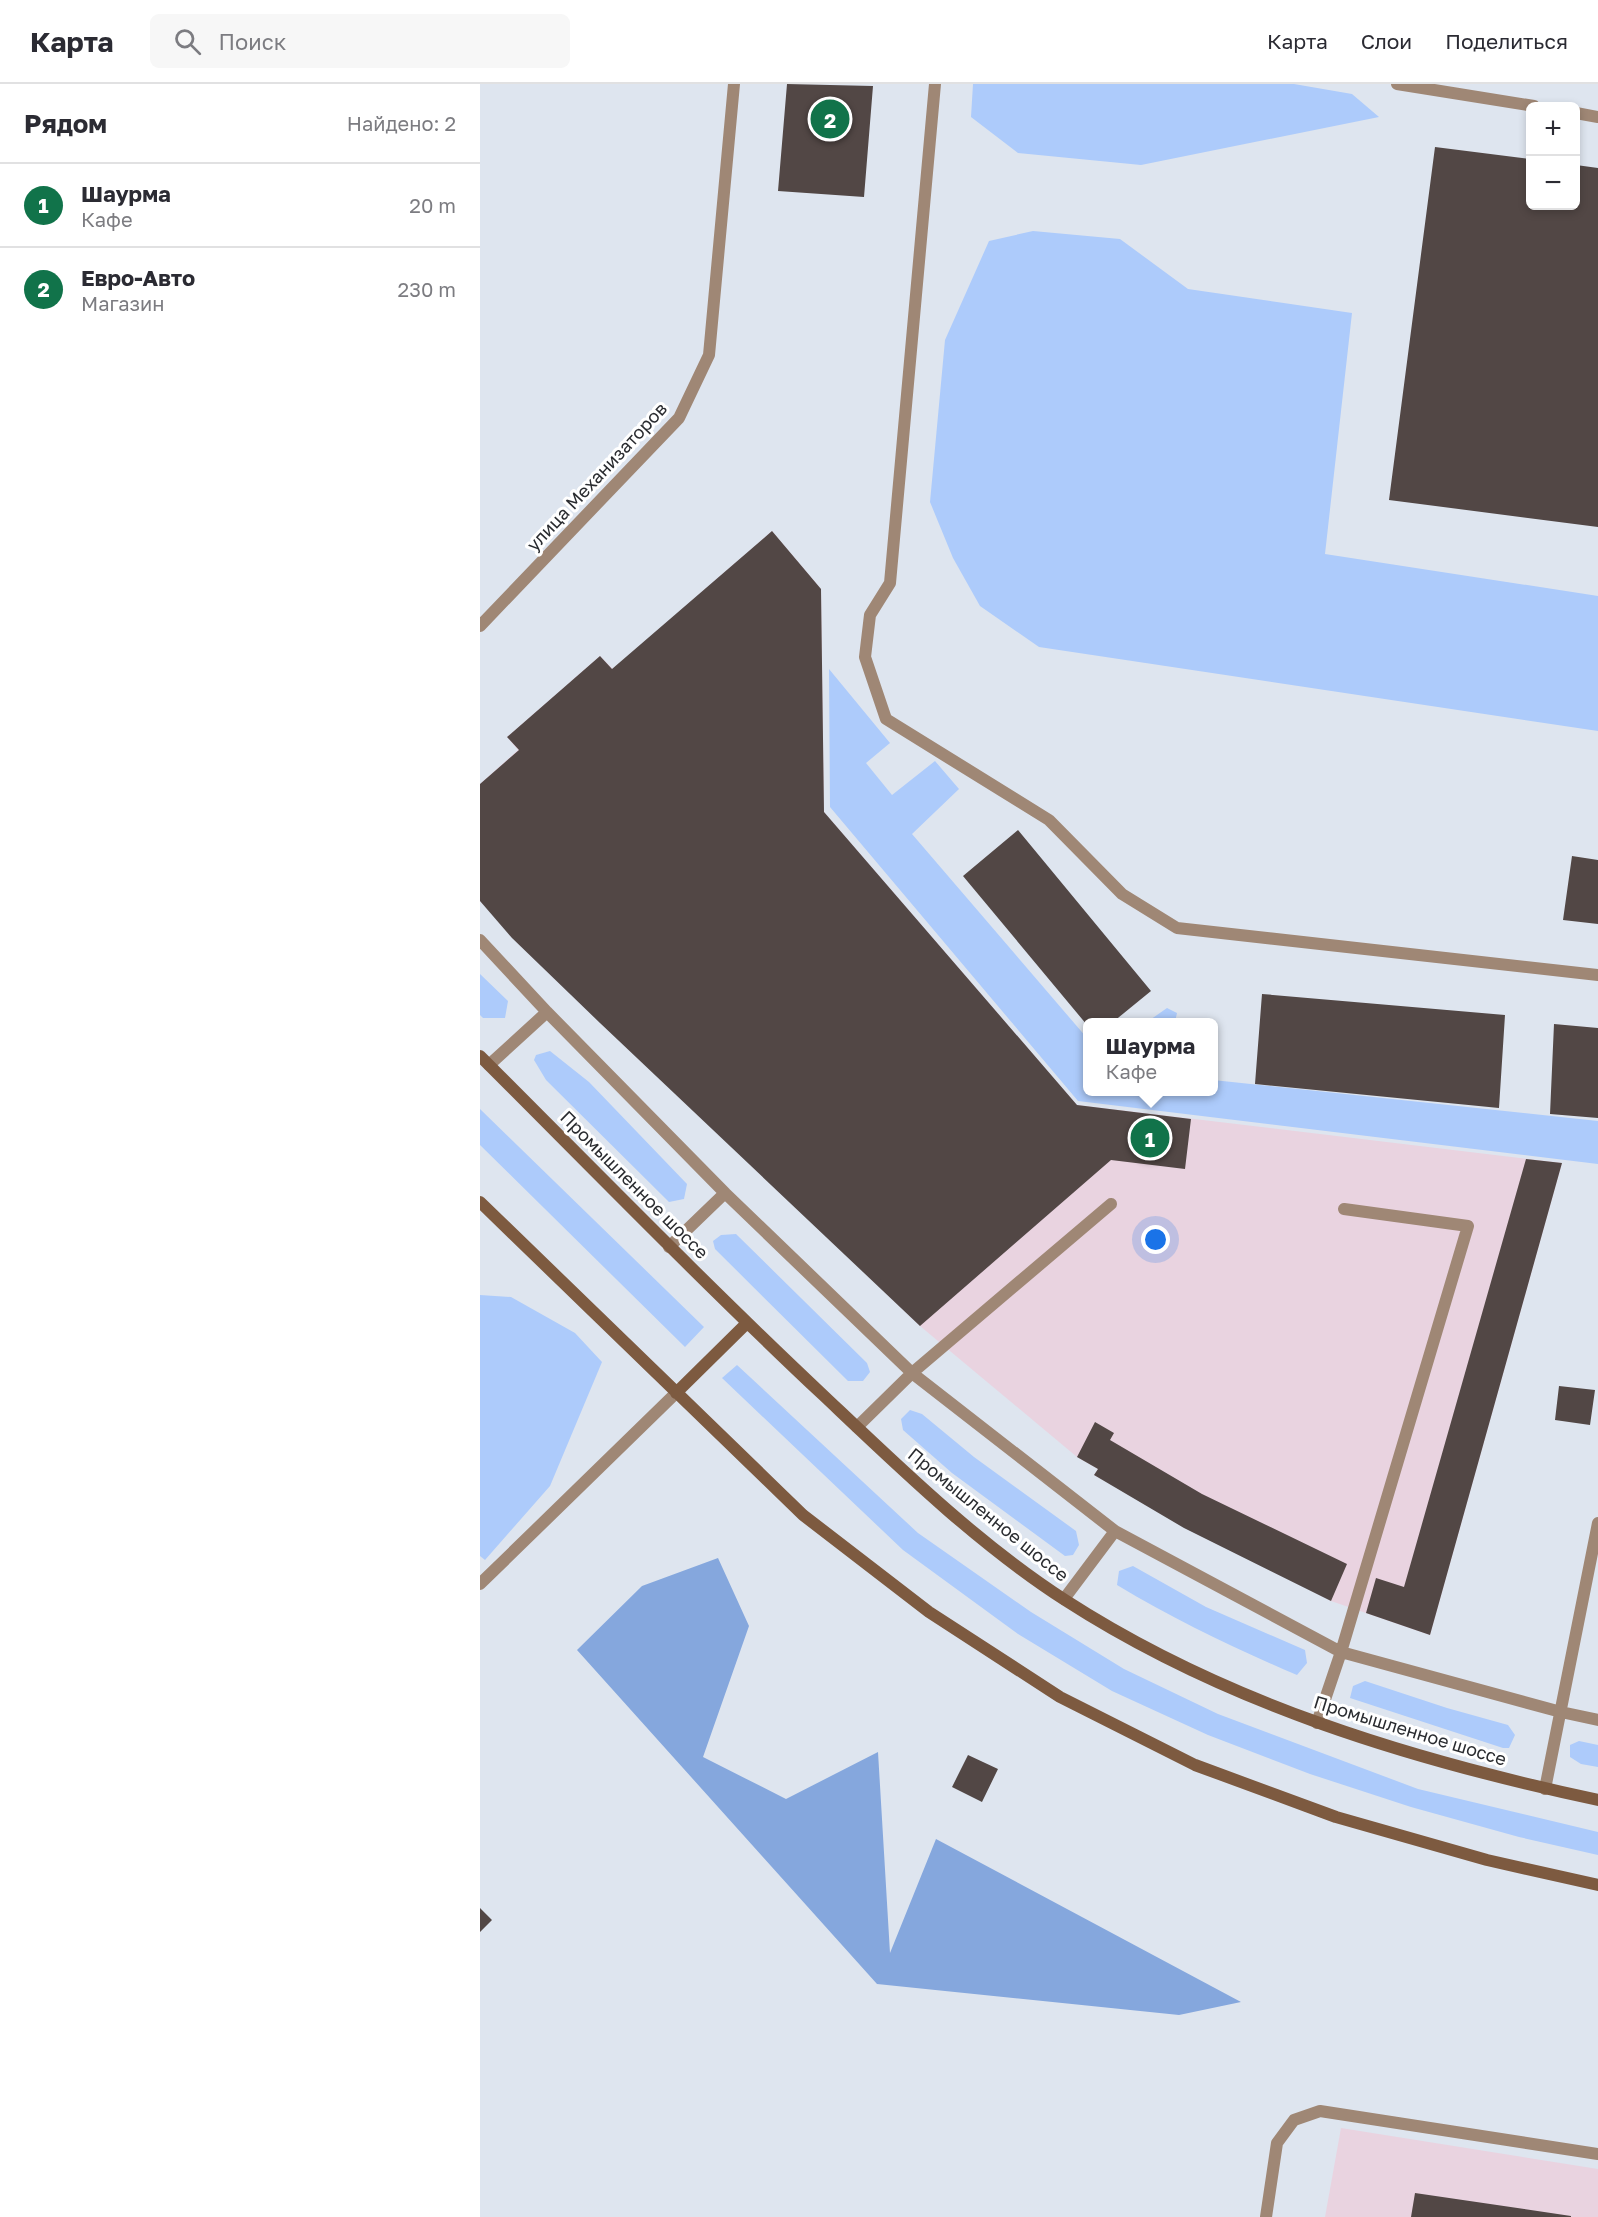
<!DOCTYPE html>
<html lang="ru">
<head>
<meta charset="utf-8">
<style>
	:root { --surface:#fff; --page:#f7f7f7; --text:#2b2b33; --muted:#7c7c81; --line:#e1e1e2; --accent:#11734a }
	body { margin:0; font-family:"Golos Text",sans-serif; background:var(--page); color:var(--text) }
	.controls { position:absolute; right:18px; top:18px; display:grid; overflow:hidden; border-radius:9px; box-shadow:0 3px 9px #0003 }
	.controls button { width:54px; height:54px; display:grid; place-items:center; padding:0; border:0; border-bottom:2px solid var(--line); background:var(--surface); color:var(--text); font:30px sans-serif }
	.you { position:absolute; left:676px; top:1156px; width:21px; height:21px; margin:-15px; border:4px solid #fff; border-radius:50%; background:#1a73e8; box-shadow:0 0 0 9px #1a73e833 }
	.badge { display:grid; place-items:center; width:39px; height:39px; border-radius:50%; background:var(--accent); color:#fff; font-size:20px; font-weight:700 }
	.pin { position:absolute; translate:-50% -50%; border:3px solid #fff; box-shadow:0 2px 6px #0006 }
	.popup { position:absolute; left:603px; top:934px; width:135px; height:78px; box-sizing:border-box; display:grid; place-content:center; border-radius:9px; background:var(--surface); filter:drop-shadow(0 2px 4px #0005); font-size:20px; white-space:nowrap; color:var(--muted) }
	.popup b { font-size:22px; color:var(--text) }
	.popup::after { content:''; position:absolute; left:50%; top:100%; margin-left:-12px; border:12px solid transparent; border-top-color:var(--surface) }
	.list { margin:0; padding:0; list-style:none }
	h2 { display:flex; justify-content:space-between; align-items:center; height:78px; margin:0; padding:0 24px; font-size:26px }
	h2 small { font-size:20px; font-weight:400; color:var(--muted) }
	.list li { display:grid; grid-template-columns:39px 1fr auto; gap:18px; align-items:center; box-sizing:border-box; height:84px; padding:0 24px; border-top:2px solid var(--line) }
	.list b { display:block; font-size:22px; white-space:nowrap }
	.list p { margin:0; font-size:20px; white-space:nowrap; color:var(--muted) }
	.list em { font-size:20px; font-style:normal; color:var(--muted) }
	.icon { flex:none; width:33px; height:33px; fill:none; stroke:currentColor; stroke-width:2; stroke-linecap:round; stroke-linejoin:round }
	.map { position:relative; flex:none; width:1118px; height:2133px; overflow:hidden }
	header { display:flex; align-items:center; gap:36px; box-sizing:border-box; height:84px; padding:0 30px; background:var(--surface); border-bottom:2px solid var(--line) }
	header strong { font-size:28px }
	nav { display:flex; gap:33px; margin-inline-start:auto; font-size:21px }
	.search { width:420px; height:54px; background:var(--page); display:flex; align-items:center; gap:15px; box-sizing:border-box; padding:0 21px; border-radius:9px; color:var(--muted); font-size:22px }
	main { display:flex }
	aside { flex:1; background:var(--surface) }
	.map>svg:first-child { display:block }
	.commercial { fill:#e9d3e0 }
	.green { fill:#adcbfb }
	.forest { fill:#85a7dd }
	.building { fill:#524745 }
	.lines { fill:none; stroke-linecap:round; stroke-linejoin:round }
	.service { stroke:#9f8775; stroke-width:12 }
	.minor { stroke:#9f8775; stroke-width:12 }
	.secondary { stroke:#7d5a40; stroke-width:12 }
	.labels { text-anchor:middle; stroke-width:6; stroke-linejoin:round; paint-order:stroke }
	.street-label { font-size:18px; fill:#2a2c30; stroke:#fff }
</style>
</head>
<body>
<header>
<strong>Карта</strong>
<div class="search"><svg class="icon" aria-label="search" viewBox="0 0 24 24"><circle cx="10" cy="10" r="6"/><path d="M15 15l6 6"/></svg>Поиск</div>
<nav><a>Карта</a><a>Слои</a><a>Поделиться</a></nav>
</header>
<main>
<aside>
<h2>Рядом<small>Найдено: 2</small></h2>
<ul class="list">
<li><span class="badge">1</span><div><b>Шаурма</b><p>Кафе</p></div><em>20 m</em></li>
<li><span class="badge">2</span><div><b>Евро-Авто</b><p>Магазин</p></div><em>230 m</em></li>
</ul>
</aside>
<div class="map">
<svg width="1118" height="2133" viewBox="0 0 1118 2133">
	<rect width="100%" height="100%" fill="#dee5ef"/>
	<!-- commercial -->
	<path class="commercial" d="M292,447L341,505L344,728L597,1021L1082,1079L950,1551L851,1517L614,1391L618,1385L597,1373L440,1242L0,817V700L38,666L27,653L120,572L133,585Z
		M861,2044L1118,2085V2133H845Z"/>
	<!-- green -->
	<path class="green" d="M493,0H814L872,10L899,33L661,81L538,69L491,33Z
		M553,147L640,155L708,205L872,229L845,470L1118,512V647L559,563L500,522L473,474L450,418L465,256L509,157Z
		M349,585L410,659L386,679L412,711L455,677L479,705L432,750L607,954V1008H733V996L1118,1037V1080L598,1017L350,723Z
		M0,890L28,917L25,934H3L0,931Z
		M687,924L697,929L695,938H667Z
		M70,967L109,998L207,1100L204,1115L189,1118L66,996L54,976L56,971Z
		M0,1025L224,1243L205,1263L0,1061Z
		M256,1150L387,1279L390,1288L383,1297H368L235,1165L233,1157L241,1151Z
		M0,1211L31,1213L95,1249L122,1278L70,1402L5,1476L0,1472Z
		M257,1281L438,1449L551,1528L644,1585L738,1630L938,1705L1118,1748V1771L1039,1753L931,1723L830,1690L728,1651L632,1607L538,1550L423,1466L242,1294Z
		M430,1326L442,1330L494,1373L596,1447L599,1461L593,1471L585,1472L472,1389L423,1346L421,1335Z
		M653,1482L726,1523L825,1566L827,1579L817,1591C754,1564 697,1537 637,1501L639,1487Z
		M885,1597L967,1624L1028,1641L1035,1651L1029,1664H1023L870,1614L873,1602Z
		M1099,1657L1118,1661V1683L1101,1680L1090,1673V1661Z"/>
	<!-- forest -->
	<path class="forest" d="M238,1474L269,1542L223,1673L306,1715L398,1668L410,1869L456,1755L761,1918L699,1931L397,1900L97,1566L162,1502Z"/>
	<!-- building -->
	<path class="building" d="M307,0L393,2L384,113L298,107Z
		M955,63L1050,75V122H1096V81L1118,84V443L909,416Z
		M292,447L341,505L344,728L597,1021L711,1035L705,1085L631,1076L440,1242L120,939L32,854L0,817V700L39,666L27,653L120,572L132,585Z
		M538,746L671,907L633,938H607V941L483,792Z
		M1092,772L1118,776V840L1083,836Z
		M782,910L1025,931L1019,1024L775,1000Z
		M1074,940L1118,944V1034L1070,1030Z
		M1046,1075L1082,1079L950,1551L886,1529L896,1494L924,1503Z
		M1079,1302L1115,1306L1110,1341L1075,1336Z
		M615,1338L634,1349L630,1356L722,1410L867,1480L851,1517L704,1444L614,1391L618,1385L597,1373Z
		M488,1671L518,1685L502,1718L472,1703Z
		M0,1824L12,1836L0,1848Z
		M935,2109L1091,2132V2133H931Z"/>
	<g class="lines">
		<!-- service -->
		<path class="service" d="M455,0L410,499L390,531L385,573L406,635L569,736L642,810L697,844L1118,891
			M917,0L1054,22
			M1096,29L1118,33
			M0,856L67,928L245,1109L432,1289L635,1447L861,1568L1081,1628L1118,1636
			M9,981L67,928
			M189,1163L245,1109
			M377,1343L432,1289L631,1120
			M0,1500L196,1309
			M584,1515L635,1447
			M837,1639L861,1568L988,1142L864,1125
			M1065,1705L1118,1439
			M786,2133L797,2059L814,2036L840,2027L1118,2070"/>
		<!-- minor -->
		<path class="minor" d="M0,542L199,334L229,271L254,0"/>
		<!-- secondary -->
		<path class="secondary" d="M0,972C114,1086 226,1201 343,1311C418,1382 498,1460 585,1516C746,1620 932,1676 1118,1716
			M0,1118L323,1431L449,1528L580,1613L715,1681L856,1733L1007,1776L1118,1801
			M196,1309L267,1239"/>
	</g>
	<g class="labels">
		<!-- street labels -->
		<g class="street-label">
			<text transform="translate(117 393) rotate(-47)" y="6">улица Механизаторов</text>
			<text transform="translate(154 1101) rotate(45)" y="6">Промышленное шоссе</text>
			<text transform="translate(508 1431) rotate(39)" y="6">Промышленное шоссе</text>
			<text transform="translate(930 1647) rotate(17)" y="6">Промышленное шоссе</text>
		</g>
	</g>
</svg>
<div class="controls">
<button>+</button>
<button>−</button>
</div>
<div class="you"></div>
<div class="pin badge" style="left:670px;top:1054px">1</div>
<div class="popup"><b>Шаурма</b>Кафе</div>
<div class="pin badge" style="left:350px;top:35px">2</div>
</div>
</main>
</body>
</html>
